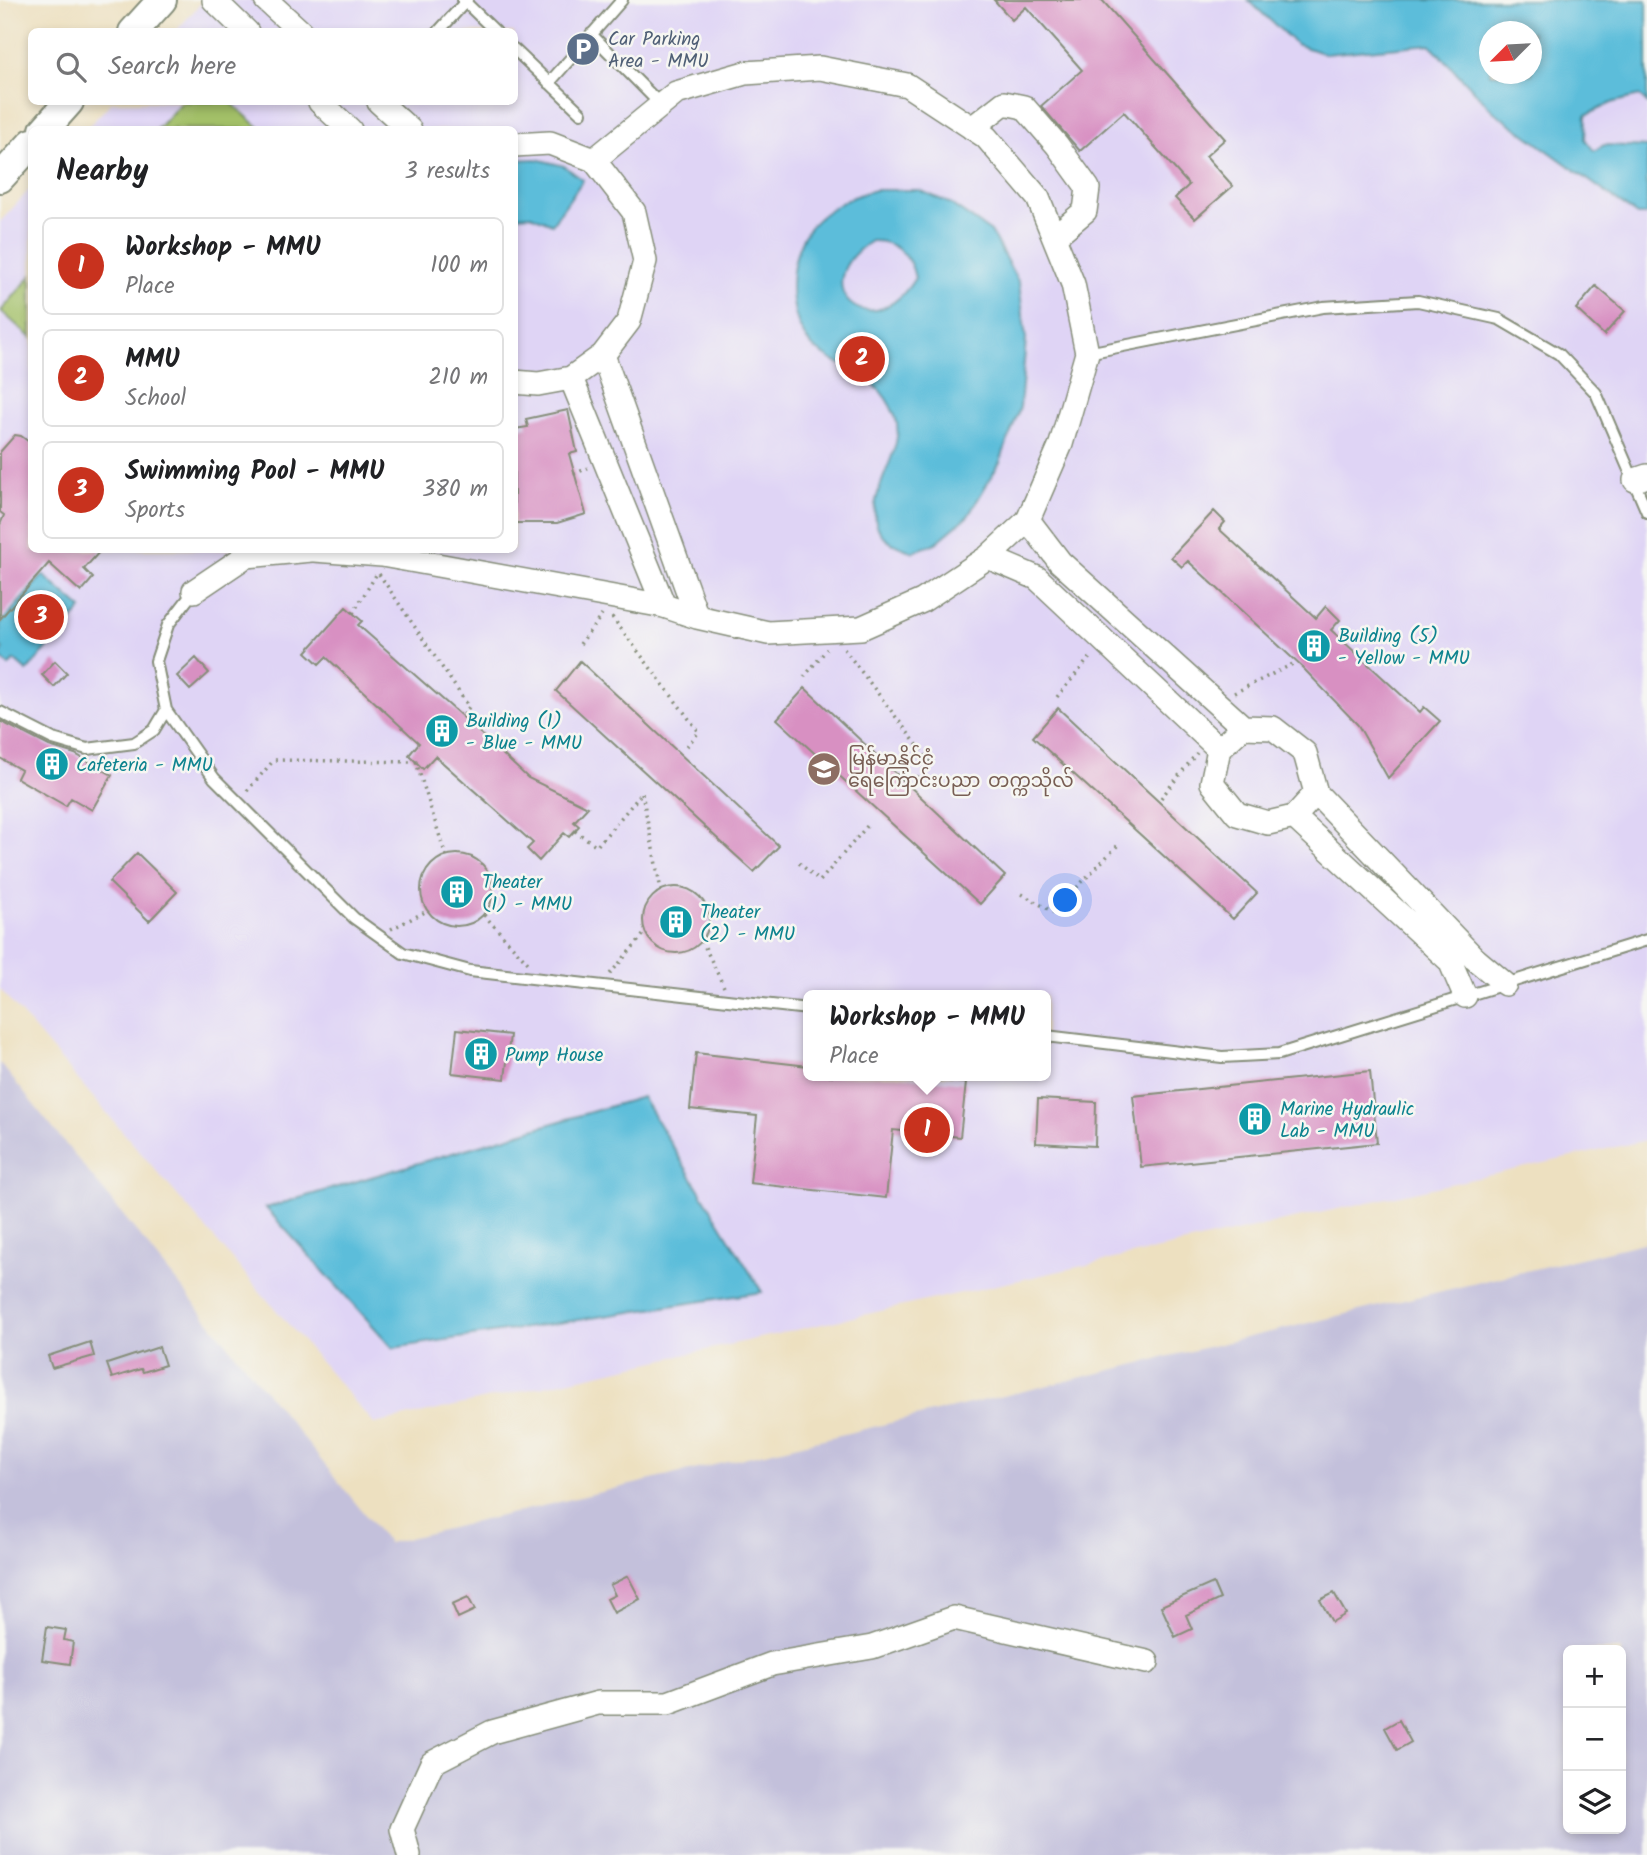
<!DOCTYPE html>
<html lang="en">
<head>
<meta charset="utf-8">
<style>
	:root { --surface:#fff; --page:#f6f6f6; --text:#202124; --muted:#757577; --line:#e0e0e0; --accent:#c8321e }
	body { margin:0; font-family:Kalam,"Noto Sans Myanmar",sans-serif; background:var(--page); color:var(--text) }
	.controls { position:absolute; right:21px; bottom:21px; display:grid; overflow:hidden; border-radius:10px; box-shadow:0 4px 10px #0003 }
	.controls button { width:63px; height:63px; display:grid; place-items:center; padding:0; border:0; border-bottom:2px solid var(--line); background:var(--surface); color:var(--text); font:35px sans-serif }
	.compass { position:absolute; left:1479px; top:21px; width:63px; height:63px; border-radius:50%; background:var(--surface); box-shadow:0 4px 10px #0003; rotate:246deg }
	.you { position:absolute; left:1066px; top:901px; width:24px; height:24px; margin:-18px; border:5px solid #fff; border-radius:50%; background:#1a73e8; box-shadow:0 0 0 10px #1a73e833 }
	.badge { display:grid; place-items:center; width:46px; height:46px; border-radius:50%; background:var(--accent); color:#fff; font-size:23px; font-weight:700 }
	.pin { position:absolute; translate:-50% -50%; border:4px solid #fff; box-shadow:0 2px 7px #0006 }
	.popup { position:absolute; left:803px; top:990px; width:248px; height:91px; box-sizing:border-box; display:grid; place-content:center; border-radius:10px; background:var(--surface); filter:drop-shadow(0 2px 5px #0005); font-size:23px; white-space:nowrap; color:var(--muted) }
	.popup b { font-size:26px; color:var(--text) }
	.popup::after { content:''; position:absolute; left:50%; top:100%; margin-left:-14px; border:14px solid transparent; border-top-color:var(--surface) }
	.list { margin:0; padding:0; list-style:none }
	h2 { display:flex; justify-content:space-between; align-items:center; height:91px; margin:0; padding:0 28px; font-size:30px }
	h2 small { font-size:23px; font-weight:400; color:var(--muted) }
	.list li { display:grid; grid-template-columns:46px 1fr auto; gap:21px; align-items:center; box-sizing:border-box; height:98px; margin:0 14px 14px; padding:0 14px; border:2px solid var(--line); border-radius:10px }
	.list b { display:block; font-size:26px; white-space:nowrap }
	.list p { margin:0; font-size:23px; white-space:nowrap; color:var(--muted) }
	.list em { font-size:23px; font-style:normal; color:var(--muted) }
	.icon { flex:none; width:38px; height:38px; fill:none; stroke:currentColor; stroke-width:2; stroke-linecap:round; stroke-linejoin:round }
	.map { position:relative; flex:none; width:1647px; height:1855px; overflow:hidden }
	.search { position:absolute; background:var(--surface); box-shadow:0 4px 10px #0003; left:28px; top:28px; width:490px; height:77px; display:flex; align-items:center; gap:18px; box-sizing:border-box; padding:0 24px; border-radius:10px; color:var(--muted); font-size:26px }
	.panel { position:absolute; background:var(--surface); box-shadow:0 4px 10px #0003; left:28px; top:126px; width:490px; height:427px; border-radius:10px }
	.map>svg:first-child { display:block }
	.built { fill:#dfd4f5; fill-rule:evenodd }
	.industrial { fill:#c3c0db; fill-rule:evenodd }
	.green { fill:#a3c067; stroke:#617e4e; stroke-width:2 }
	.water { fill:#5cbdda; stroke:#3e7d87; stroke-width:2; fill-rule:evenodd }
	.building { fill:#d890c2 }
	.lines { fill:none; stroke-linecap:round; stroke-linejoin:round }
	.service-casing { stroke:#868e7a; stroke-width:14 }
	.minor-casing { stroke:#868e7a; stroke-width:26 }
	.tertiary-casing { stroke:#868e7a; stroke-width:32 }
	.path { stroke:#868e7a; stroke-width:3.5; stroke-dasharray:2 5; stroke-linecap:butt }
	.service { stroke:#fff; stroke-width:10 }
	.minor { stroke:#fff; stroke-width:23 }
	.tertiary { stroke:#fff; stroke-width:28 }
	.labels { text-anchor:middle; stroke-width:5; stroke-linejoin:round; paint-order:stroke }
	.service-label { font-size:19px; fill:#4e5e75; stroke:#f6f6f2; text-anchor:start }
	.culture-label { font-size:19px; fill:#0d838f; stroke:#f6f6f2; text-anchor:start }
	.education-label { font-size:19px; fill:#785e54; stroke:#f6f6f2; text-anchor:start }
</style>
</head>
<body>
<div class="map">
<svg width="1647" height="1855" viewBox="0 0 1647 1855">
	<rect width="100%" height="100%" fill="#f6f6f2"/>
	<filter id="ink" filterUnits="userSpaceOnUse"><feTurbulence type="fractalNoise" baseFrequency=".0143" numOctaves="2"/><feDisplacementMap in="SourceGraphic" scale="14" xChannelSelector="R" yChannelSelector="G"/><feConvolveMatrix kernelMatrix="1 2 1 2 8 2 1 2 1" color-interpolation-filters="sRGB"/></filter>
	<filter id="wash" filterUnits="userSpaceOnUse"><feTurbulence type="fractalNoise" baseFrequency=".00686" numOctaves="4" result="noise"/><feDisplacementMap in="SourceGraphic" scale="28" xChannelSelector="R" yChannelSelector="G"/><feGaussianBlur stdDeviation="1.57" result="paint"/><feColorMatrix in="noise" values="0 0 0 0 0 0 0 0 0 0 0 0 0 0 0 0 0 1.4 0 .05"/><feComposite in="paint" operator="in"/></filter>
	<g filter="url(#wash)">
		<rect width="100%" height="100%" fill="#ede0c0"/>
		<!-- built -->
		<path class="built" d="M204,0H1647V1140L374,1424L0,989V222L31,188L32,550H514V130L86,129L112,102H514V32L176,31ZM1490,32H1532V74H1490ZM808,995H1046V1076H808Z"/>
		<!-- industrial -->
		<path class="industrial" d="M0,1063L388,1543L1647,1242V1855H0ZM1568,1650H1621V1829H1568Z"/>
		<!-- green -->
		<path class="green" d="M182,102H230L261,129H157Z
			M31,276V338L1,311Z"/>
		<!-- water -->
		<path class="water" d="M1248,0H1647V103L1640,96L1614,102L1586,115L1585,139L1594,151L1604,145L1647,147V215H1637L1493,111L1430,44L1325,54L1296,44ZM1490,32H1532V74H1490Z
			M536,159L564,166L583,180L552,224L531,215L515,216V160Z
			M875,190H919L949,203L991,232L1019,283L1026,339L1020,407L1000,462L968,516L936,543L913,552C904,548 891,545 884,537C853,503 910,453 895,416C881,380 860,376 829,358C824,354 816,351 812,346C788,319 787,272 802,240C814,214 849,196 875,190ZM871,241C894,240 911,255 915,278C871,350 801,286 871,241Z
			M43,575L82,609L27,671L14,660L9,666L0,657L3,649L0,646V624Z
			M642,1097L762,1292L393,1348L266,1208Z"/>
		<g id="blocks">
			<!-- building -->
			<path class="building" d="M994,0H1102L1225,139L1206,156L1233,186L1195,219L1175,198L1189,185L1124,112L1080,151L1041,106L1082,70L1026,7L1012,20Z
				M1596,286L1625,311L1604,335L1576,309Z
				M568,410L577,452L569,454L586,514L557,523H514V429L528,427L526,419Z
				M15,435L21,436L32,444V550H101L84,569L93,578L81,592L49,563L0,619V525L4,515L0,512V452Z
				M1214,511L1225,522L1219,529L1316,618L1326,606L1340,620L1331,630L1420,712L1424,707L1440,721L1388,778L1358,725L1304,669L1188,561L1182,567L1171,557Z
				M346,607L362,621L358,625L465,719L528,778L588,807L574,822L579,826L569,837L564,833L539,861L527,849L533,843L435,756L423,769L409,755L419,743L326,657L319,664L306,652Z
				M196,658L209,673L190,690L177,676Z
				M55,661L67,673L54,687L42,675Z
				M580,661L779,846L754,872L556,691Z
				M805,688L1005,876L980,904L777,719Z
				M1058,708L1257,893L1233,919L1033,737Z
				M0,721L49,746L75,754L112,775L92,810L71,798L66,806L17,778L21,770L0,758Z
				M137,853L177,892L149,921L109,882Z
				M421 890a36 36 0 1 1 72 0a36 36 0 1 1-72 0Z
				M643 920a33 33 0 1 1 66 0a33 33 0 1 1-66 0Z
				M457,1029L510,1035L505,1079L452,1073Z
				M696,1053L808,1066V1076H900L966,1083L960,1137L893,1130L886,1198L750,1183L757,1116L690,1109Z
				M1370,1071L1377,1143L1141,1167L1133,1096Z
				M1038,1099L1096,1102L1095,1146L1036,1143Z
				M90,1342L94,1356L52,1368L48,1356Z
				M159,1347L165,1365L143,1372L141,1369L112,1378L107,1364Z
				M628,1576L640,1599L614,1613L607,1599L615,1595L610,1585Z
				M1213,1583L1220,1599L1186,1615L1192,1629L1175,1637L1161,1606Z
				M1334,1593L1346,1614L1332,1622L1320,1600Z
				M468,1597L475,1610L458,1618L452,1604Z
				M47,1627L66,1630L64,1640L73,1642L70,1664L42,1660Z
				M1399,1720L1411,1742L1397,1750L1385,1728Z"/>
		</g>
	</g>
	<g filter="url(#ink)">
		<use href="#blocks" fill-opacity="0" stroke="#868e7a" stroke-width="2"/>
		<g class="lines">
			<!-- service casing -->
			<g class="service-casing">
				<path id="service" d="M463,0L496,32
					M438,32L467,0
					M591,34L661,105
					M514,49L581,113
					M549,83L622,0
					M1087,353L1323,307L1418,301L1499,319L1559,354L1596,393L1647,512
					M194,591L168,625L156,661L166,710L214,778L354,918L403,953L470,971L808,1009
					M0,712L53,739L87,749L134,743L154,730L166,710
					M1046,1036L1222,1057L1279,1054L1647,940"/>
			</g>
			<!-- minor casing -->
			<g class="minor-casing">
				<path id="minor" d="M214,0L247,32
					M266,0L301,32
					M320,102L350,130
					M379,102L410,130
					M972,128L1004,103L1024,107L1057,145L1088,188L1085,211L1054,237
					M514,145L550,143L594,160L634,212L645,261L629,321L603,355L571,378L538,384L514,382
					M603,355L697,617
					M571,378L664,606
					M1635,480L1647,476
					M1028,520L1060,562L1243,727
					M314,550L382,555L664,606L697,617L768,633L861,628L922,601L988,557L1028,520L1061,444L1087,353L1073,284L1038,198L986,137L907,85L820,68L745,73L676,93L594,160
					M988,557L1037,578L1219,749
					M194,591L246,556L311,550
					M1243,727L1273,728L1305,753L1316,793L1294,817L1268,823L1237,814L1212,783L1219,749Z
					M1316,793L1474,958L1505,984
					M1294,817L1450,961L1465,996
					M409,1855L402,1829L432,1763L492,1732L598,1703H668L772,1664L872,1647L954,1618L1147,1662"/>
			</g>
			<!-- tertiary casing -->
			<g class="tertiary-casing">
				<path id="tertiary" d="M133,32L162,0
					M44,130L69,102
					M0,178L32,143"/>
			</g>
			<!-- path -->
			<path class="path" d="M574,474L588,468
				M379,574L469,707L463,716
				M353,613L376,575
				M612,617L699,732L687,746
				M580,644L602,615
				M844,649L931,763L917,778
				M804,677L827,649
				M1234,693L1297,662
				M1057,697L1092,655
				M247,791L274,760L416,762L446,856
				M642,793L661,890
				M1161,798L1197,753
				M575,831L597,846L642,793
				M799,863L820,881L868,825
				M1022,894L1053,912L1120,843
				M484,915L528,963
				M391,929L427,911
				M702,941L724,987
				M610,974L645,933"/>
			<!-- service -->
			<use href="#service" class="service"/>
			<!-- minor -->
			<use href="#minor" class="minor"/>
			<!-- tertiary -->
			<use href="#tertiary" class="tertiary"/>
		</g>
	</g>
	<!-- icons -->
	<defs>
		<g id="parking-disc" transform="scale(1.75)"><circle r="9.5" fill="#5c6f8a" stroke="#f6f6f2"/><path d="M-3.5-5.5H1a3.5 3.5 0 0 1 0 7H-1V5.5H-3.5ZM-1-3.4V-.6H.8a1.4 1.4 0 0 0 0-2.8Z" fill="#fff"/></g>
		<g id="building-disc" transform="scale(1.75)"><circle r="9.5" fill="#0f9aa8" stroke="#f6f6f2"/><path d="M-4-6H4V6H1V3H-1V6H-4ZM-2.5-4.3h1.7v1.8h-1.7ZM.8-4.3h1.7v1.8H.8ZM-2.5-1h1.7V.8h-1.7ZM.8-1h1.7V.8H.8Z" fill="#fff"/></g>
		<g id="university-disc" transform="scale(1.75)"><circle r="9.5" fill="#8d6e63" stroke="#f6f6f2"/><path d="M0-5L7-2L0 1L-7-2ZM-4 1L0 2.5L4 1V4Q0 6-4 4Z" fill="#fff"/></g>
	</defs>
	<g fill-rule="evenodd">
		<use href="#parking-disc" x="583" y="49"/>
		<use href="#building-disc" x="1314" y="646"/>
		<use href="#building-disc" x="442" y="731"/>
		<use href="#building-disc" x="52" y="764"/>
		<use href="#university-disc" x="824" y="769"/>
		<use href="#building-disc" x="457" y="892"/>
		<use href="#building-disc" x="676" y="922"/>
		<use href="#building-disc" x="481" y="1054"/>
		<use href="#building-disc" x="1255" y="1119"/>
	</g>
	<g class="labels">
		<!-- service labels -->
		<g class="service-label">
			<text x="608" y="45">Car Parking<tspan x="608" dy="22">Area - MMU</tspan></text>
		</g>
		<!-- culture labels -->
		<g class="culture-label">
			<text x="1338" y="642">Building (5)<tspan x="1338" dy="22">- Yellow - MMU</tspan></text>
			<text x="466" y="727">Building (1)<tspan x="466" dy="22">- Blue - MMU</tspan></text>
			<text x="76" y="771">Cafeteria - MMU</text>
			<text x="482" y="888">Theater<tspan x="482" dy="22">(1) - MMU</tspan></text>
			<text x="700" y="918">Theater<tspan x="700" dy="22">(2) - MMU</tspan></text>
			<text x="505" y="1061">Pump House</text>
			<text x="1280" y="1115">Marine Hydraulic<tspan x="1280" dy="22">Lab - MMU</tspan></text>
		</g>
		<!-- education labels -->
		<g class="education-label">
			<text x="848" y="765">မြန်မာနိုင်ငံ<tspan x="848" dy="22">ရေကြောင်းပညာ တက္ကသိုလ်</tspan></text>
		</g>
	</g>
</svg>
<div class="controls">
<button>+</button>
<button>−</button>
<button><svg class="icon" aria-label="layers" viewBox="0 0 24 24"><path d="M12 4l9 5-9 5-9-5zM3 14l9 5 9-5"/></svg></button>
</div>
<svg class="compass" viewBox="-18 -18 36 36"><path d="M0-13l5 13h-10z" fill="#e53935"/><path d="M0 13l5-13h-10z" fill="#757577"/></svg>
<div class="you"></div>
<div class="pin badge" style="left:927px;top:1130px">1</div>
<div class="popup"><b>Workshop - MMU</b>Place</div>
<div class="pin badge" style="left:862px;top:359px">2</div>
<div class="pin badge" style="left:41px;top:617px">3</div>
<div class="search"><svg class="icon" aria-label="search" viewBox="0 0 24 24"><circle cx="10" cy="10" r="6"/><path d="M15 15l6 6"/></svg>Search here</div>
<section class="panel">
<h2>Nearby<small>3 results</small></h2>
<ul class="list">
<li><span class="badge">1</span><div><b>Workshop - MMU</b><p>Place</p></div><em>100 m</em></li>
<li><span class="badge">2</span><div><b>MMU</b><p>School</p></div><em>210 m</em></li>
<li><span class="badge">3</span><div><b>Swimming Pool - MMU</b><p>Sports</p></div><em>380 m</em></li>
</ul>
</section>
</div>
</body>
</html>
